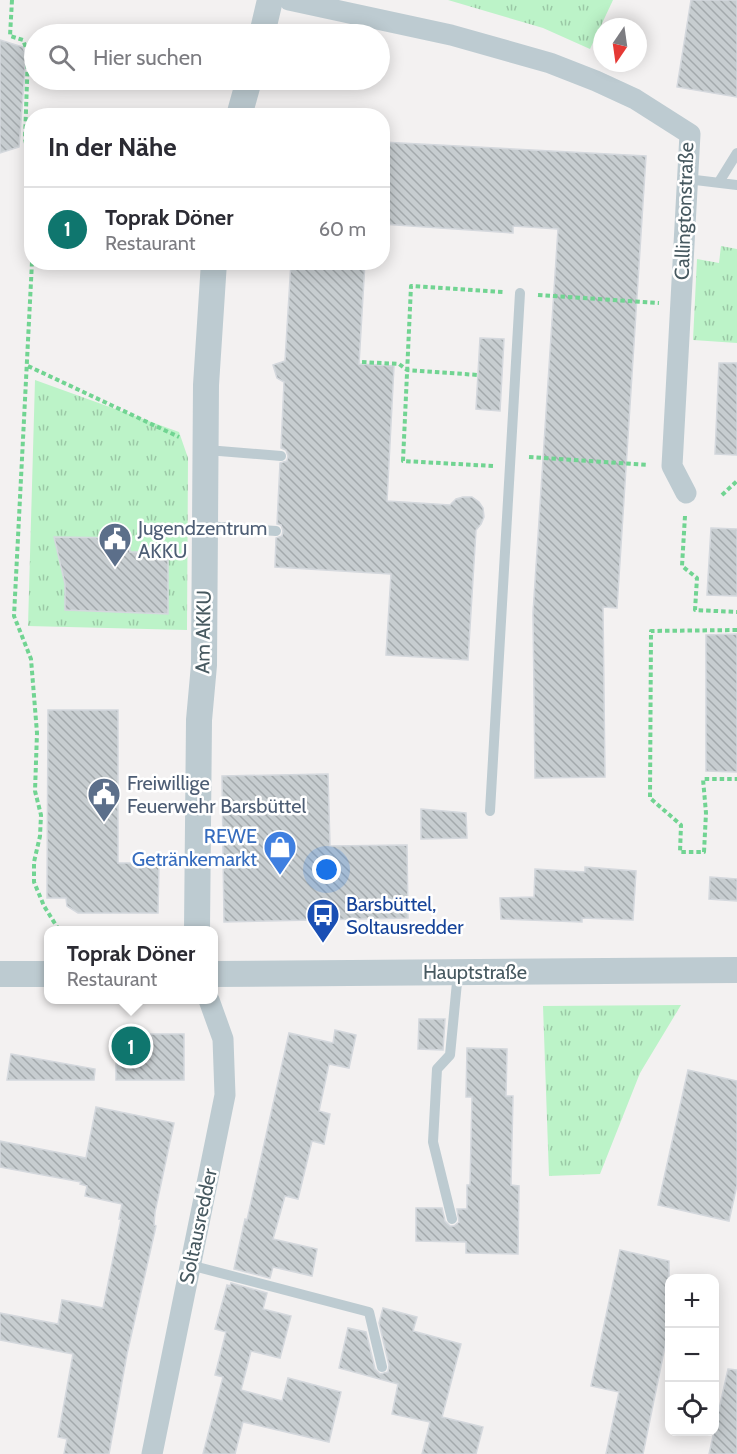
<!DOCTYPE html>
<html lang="de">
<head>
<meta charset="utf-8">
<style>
	:root { --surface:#fff; --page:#f2f2f3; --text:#2b2b33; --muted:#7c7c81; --line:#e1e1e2; --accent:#0f766e }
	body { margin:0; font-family:Cabin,sans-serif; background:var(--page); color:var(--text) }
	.controls { position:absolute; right:18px; bottom:18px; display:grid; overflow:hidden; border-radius:12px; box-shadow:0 3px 15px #0003 }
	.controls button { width:54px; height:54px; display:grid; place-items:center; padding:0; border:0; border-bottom:2px solid var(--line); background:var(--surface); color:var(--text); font:30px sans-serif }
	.compass { position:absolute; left:593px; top:18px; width:54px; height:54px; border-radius:50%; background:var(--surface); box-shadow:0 3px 15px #0003; rotate:193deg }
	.you { position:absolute; left:327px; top:870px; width:21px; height:21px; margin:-15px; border:4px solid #fff; border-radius:50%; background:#1a73e8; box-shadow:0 0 0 9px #1a73e833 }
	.badge { display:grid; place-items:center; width:39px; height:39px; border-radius:50%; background:var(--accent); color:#fff; font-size:20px; font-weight:700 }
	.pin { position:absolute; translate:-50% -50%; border:3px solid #fff; box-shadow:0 2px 6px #0006 }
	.popup { position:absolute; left:44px; top:926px; width:174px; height:78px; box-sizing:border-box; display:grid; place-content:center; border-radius:12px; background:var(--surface); filter:drop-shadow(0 2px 4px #0005); font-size:20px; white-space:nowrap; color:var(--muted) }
	.popup b { font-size:22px; color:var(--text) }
	.popup::after { content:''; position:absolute; left:50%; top:100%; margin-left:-12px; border:12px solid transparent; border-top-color:var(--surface) }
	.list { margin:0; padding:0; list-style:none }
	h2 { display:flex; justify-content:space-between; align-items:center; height:78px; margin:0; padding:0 24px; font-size:26px }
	h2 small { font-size:20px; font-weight:400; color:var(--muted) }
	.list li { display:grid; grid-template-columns:39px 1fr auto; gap:18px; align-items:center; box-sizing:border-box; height:84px; padding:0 24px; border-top:2px solid var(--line) }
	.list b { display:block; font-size:22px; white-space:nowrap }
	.list p { margin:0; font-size:20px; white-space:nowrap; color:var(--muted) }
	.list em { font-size:20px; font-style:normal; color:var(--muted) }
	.icon { flex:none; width:33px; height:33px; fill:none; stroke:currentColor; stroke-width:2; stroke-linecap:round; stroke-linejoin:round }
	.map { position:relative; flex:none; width:737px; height:1454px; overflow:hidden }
	.search { position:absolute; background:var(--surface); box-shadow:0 3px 15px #0003; left:24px; top:24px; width:366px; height:66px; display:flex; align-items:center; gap:15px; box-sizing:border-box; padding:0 21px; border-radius:33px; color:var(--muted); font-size:22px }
	.panel { position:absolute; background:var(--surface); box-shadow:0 3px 15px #0003; left:24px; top:108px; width:366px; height:162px; border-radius:24px }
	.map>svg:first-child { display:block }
	.grass { fill:url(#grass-tufts) }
	.building { fill:url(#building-back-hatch); stroke:#d4d8dd; stroke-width:1.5 }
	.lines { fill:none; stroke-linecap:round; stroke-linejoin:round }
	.path { stroke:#71d492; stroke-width:4; stroke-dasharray:4.5 3; stroke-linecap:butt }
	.service { stroke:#bdcbd1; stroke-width:10 }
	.minor { stroke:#bdcbd1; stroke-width:21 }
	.tertiary { stroke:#bdcbd1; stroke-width:26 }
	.labels { text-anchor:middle; stroke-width:5; stroke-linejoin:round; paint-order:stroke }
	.street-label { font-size:20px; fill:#475960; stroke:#fff }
	.service-label { font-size:20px; fill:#4e5e75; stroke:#fff; text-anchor:start }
	.shop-label { font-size:20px; fill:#366cbe; stroke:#fff; text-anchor:end }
	.transit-label { font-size:20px; fill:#164399; stroke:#fff; text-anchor:start }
</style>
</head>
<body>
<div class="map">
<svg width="737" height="1454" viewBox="0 0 737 1454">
	<defs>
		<pattern id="grass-tufts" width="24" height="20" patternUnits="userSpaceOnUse" patternTransform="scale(1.5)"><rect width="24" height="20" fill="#bcf3c8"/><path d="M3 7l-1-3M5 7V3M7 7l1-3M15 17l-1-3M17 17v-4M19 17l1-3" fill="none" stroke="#9bc8a6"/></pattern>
		<pattern id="building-back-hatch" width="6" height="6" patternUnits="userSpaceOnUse" patternTransform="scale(1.5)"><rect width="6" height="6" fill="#c7cdd0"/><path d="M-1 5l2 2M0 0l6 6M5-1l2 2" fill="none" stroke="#a3a9ac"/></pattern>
	</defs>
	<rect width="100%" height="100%" fill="#f3f1f1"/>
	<!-- grass -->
	<path class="grass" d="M448,0H613L590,49L543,28Z
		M721,246L737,249V343L693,340L697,259L719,263Z
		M35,380L179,432L188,458L187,630L28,626Z
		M681,1005L640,1073L600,1174L549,1176L543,1006Z"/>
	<!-- building -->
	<path class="building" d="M691,0H737V97L677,87Z
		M0,40L23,47L26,57L19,147L0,153Z
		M382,142L646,156L617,608L603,607L605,777L535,778L533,613L558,229L513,226V233L382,224Z
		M291,262H365L359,364L394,366L387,501L450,505L456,499L463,497H472L479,502L483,508L484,517L481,524L476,530L468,660L386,655L391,574L275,567L276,538L282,536L283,531L281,525L277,524L280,463L287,461L288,456L286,450L281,448L284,382L277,378L273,365L285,361Z
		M480,338L504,339L500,411L476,409Z
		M719,363H737V455L715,454Z
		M711,528L737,529V596L707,595Z
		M54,537L130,538V552H168V614L65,610V584Z
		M737,634V772L706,771V635Z
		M48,710H118V863H159L158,913H78L67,906L66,898H47Z
		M328,774L330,846L407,845L408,918L224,922L222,776Z
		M421,809L466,813L467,838L421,839Z
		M585,867L636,871L633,920L582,918V922L501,919L500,898L534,897L535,869L585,872Z
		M710,877L737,879V901L709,899Z
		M419,1019H445L443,1050L418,1049Z
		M335,1030L356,1035L349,1068L329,1064L319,1111L330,1114L324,1144L312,1141L298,1199L285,1196L273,1239L317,1249L312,1276L273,1267L270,1278L234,1269L245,1219L247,1220L289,1033L333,1043Z
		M116,1034H184V1080H116Z
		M467,1048L507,1049L506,1096H513L511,1185L519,1186L518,1254L466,1253V1242L416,1241V1208H442L445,1221L450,1226H454L459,1222L457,1209H467V1185H470L472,1097H466Z
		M11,1054L95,1069L94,1080H7Z
		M688,1070L737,1081V1185L729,1221L658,1205Z
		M96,1107L174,1123L155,1212L154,1225L156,1226L127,1354L109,1454H64L67,1439L58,1437L73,1354L0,1340V1313L58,1324L62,1300L103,1308L121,1219H119L122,1204L85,1196L87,1186L80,1184L81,1182L0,1167V1141L86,1158Z
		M620,1250L669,1261V1327L643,1454H606L619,1392L591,1386Z
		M231,1283L267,1293L263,1309L291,1316L280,1358L251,1351L241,1390L282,1401L288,1378L341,1392L329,1442L243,1422L235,1454H203L223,1377L215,1375L226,1332L215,1329L227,1285L230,1286Z
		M383,1308L417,1317L413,1331L461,1344L442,1417L483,1427L476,1454H422L430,1422L392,1414L398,1384L339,1368L348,1328L366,1332L375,1369L380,1374L388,1372L389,1365L379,1323Z
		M728,1369L737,1370V1454H709Z"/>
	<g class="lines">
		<!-- path -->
		<path class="path" d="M12,0L10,36L23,40L28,53L25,139L32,169
			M32,262L14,616L31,659L37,733L35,791L41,815L40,836L34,862V882L44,906L59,930
			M538,295L659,303
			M362,362L399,364L407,370L478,375
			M28,366L179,437
			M529,457L648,465
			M493,466L403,461L411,286L503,292
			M722,495L737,481
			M685,516L682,566L697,578L695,610L737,612
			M737,630L651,631L650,798L681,825L680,852H704L706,813L703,779H737"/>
		<!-- service -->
		<path class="service" d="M687,179L737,185
			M719,182L737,153
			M207,450L281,456
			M206,526L276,531
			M490,811L520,293
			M452,1219L433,1142L437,1069L450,1055L458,972
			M190,1265L369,1312L382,1367"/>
		<!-- minor -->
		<path class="minor" d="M289,0L451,35L550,63L596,81L635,99L690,134L672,466L686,493
			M152,1454L225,1095L223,1039L209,1000"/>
		<!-- tertiary -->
		<path class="tertiary" d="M262,34L270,0
			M239,116L249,80
			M197,930L199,720L204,665L206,385L214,262
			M0,974H48
			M213,974L737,970"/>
	</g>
	<!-- icons -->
	<defs>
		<g id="civic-pin" transform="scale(1.725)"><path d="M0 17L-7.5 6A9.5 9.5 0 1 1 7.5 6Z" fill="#5c6f8a" stroke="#fff"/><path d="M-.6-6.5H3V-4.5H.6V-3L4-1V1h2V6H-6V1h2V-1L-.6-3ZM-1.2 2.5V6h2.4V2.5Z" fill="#fff"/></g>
		<g id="shop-pin" transform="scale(1.725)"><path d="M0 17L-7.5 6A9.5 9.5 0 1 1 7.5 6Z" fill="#3f7fe0" stroke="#fff"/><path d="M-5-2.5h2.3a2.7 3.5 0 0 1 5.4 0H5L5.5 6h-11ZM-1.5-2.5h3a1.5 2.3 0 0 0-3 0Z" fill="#fff"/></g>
		<g id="bus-pin" transform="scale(1.725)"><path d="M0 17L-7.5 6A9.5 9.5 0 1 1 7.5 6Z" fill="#1a4fb4" stroke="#fff"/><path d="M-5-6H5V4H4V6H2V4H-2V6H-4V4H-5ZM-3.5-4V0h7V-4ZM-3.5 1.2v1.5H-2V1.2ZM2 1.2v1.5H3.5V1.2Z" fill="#fff"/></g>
	</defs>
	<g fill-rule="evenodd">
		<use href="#civic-pin" x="115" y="539"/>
		<use href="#civic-pin" x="104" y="794"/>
		<use href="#shop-pin" x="280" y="847"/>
		<use href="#bus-pin" x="323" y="915"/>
	</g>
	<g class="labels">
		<!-- street labels -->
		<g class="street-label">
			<text transform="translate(684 211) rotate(-88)" y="7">Callingtonstraße</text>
			<text transform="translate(203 632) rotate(-89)" y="7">Am AKKU</text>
			<text x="475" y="979">Hauptstraße</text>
			<text transform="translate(198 1226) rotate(-78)" y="7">Soltausredder</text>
		</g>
		<!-- service labels -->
		<g class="service-label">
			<text x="138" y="535">Jugendzentrum<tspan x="138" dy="23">AKKU</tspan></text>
			<text x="127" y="790">Freiwillige<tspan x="127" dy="23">Feuerwehr Barsbüttel</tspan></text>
		</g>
		<!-- shop labels -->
		<g class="shop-label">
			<text x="257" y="843">REWE<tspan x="257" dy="23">Getränkemarkt</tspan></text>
		</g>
		<!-- transit labels -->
		<g class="transit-label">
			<text x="346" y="911">Barsbüttel,<tspan x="346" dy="23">Soltausredder</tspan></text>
		</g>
	</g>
</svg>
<div class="controls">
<button>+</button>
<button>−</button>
<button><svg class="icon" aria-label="locate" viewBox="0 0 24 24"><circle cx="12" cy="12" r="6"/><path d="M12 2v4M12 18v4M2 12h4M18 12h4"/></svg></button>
</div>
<svg class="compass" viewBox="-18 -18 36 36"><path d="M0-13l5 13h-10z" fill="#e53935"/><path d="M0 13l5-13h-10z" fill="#7c7c81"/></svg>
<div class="you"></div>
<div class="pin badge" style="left:131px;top:1046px">1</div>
<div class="popup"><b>Toprak Döner</b>Restaurant</div>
<div class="search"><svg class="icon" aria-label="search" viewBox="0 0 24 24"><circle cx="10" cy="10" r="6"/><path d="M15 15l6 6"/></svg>Hier suchen</div>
<section class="panel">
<h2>In der Nähe<small></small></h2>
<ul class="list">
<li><span class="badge">1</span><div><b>Toprak Döner</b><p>Restaurant</p></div><em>60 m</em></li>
</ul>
</section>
</div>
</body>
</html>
